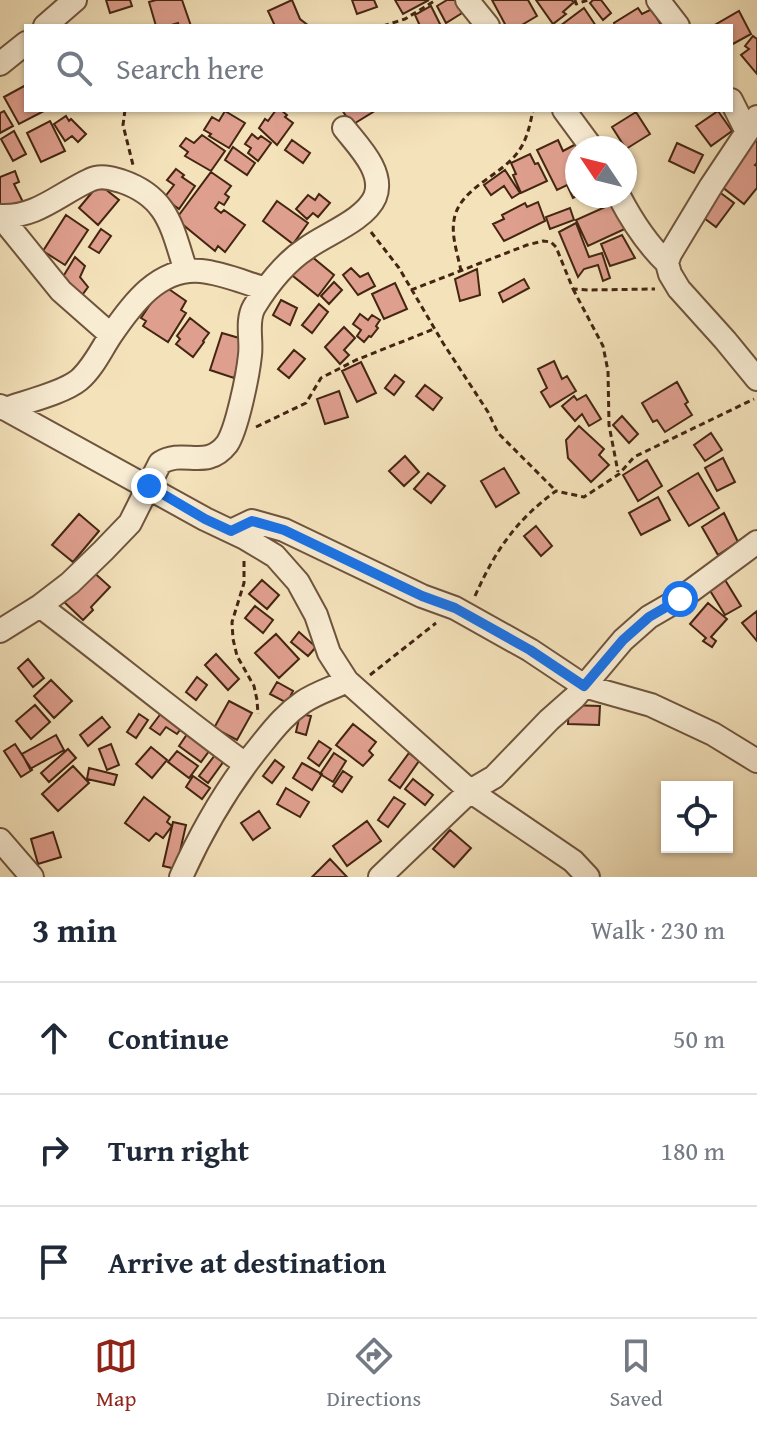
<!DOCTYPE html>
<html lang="en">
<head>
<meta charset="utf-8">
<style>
	:root { --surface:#fff; --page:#f6f6f7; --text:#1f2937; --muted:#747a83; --line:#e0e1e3; --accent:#8f2418 }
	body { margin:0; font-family:"Gentium Book Plus",serif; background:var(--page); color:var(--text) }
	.controls { position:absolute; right:24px; bottom:24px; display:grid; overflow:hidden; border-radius:0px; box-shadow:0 2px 6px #0004 }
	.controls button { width:72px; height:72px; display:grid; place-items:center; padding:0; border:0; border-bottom:2px solid var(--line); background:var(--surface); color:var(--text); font:40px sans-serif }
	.compass { position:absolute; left:565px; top:136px; width:72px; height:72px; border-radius:50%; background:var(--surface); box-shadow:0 2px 6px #0004; rotate:305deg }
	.stop { position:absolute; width:24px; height:24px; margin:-18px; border:6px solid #1a73e8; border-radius:50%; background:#fff }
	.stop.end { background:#1a73e8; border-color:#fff; box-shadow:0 2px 8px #0008 }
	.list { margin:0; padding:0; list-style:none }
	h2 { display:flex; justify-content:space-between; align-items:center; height:104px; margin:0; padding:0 32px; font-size:34px }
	h2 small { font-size:26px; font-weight:400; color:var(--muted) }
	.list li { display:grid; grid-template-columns:52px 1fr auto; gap:24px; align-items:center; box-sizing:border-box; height:112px; padding:0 32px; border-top:2px solid var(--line) }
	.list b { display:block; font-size:30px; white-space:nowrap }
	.list em { font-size:26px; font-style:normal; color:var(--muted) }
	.icon { flex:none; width:44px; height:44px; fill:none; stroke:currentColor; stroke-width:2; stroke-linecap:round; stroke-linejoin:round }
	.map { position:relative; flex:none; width:757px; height:877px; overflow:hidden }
	.search { position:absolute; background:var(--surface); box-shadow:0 2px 6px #0004; left:24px; right:24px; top:24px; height:88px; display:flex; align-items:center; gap:20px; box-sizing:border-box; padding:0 28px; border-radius:0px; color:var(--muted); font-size:30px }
	.sheet { height:440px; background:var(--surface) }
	nav { display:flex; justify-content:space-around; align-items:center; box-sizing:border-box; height:112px; border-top:2px solid var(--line); background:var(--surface); font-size:22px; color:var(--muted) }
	nav a { display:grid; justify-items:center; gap:4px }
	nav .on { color:var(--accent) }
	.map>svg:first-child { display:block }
	.building { fill:#df9f8e; stroke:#432511; stroke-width:2 }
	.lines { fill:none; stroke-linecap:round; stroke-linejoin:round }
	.street-casing { stroke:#6f543c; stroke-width:26 }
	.path { stroke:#432511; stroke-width:3; stroke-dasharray:6 4; stroke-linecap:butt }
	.street { stroke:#f8ecd3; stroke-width:22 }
	.route { stroke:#1a73e8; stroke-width:10 }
</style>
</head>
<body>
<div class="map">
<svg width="757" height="877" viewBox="0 0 757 877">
	<rect width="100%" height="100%" fill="#f4e2bb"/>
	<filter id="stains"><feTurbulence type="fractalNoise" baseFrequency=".0025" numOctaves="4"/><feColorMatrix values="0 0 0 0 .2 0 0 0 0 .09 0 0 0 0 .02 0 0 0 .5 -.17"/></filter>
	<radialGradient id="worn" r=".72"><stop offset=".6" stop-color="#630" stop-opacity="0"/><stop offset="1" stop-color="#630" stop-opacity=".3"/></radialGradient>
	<!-- building -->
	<path class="building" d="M106,0H130L132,6L110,13Z
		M156,0H182L191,26H179L178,23L168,26H156L149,2Z
		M292,0L300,19L309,26H275L268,11Z
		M352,0H374L377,7L357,14Z
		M395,0H429L403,14Z
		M447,0H462L467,10L446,23L437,6Z
		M492,0H528L537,16L520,26H506Z
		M536,0H571L574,2L563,12L566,14L553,24Z
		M593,0H601L611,13L603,20L590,3Z
		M431,6L441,26H420L415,15Z
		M584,8L596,26H560Z
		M638,8L642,14L652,9L661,25L671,19L674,26H615L614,23Z
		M739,11L751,34L731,45V26H713Z
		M753,36L757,39V74L741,55L749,49L745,46Z
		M26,85V110L44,111L19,124L4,97Z
		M276,110H281L287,115L285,117L293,123L277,145L259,128L265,119L268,121Z
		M342,110H371L373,112L352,125Z
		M4,111L13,126L0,133V113Z
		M225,111L245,123L229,148L209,136L211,134L204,130L212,117L219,121Z
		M718,111L732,131L711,146L696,126Z
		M636,112L650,134L626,149L612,127Z
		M66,116L69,121L71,119L86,134L78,142L72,136L65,141L54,124Z
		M50,121L65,151L41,162L27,133Z
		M14,131L26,154L13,161L1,139Z
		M252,134L258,139L261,136L271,143L258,161L248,153L251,148L245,144Z
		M202,135L225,151L211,171L185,156L188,152L180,146L186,138L194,143Z
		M757,136V163L755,165L757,166V188L744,204L717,183Z
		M292,140L310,153L303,163L285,150Z
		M558,140L563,151L578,143L580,148H577V167L573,169L577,178V196L573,198L567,185L557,190L537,150Z
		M677,143L703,155L694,173L669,161Z
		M233,147L255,163L247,175L225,160Z
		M530,154L535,164L538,163L547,181L521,193L513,175L516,174L511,163Z
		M176,169L184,175L182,177L195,186L179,209L164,198L174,185L167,180Z
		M505,170L520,193L512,198L504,186L491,195L484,185Z
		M15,171L19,182L14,184L24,204L6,214L0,203V177Z
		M211,172L231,186L225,194L229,197L224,205L219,202L215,208L221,213L224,210L245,225L225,252L218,246L215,251L176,219Z
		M99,184L119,200L98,225L79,208Z
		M718,191L734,203L716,227L700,215Z
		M319,194L330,203L318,217L313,213L307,219L296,209L308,195L315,200Z
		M277,201L308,223L293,244L263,221Z
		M538,202L545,221L504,241L493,224L504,219L502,215L525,203L527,207Z
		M614,203L629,227L588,246L576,220Z
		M570,208L574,220L550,229L546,217Z
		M66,215L88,230L65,265L43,251Z
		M576,223L589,257L602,253L610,278L603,281L598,265L584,269L578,277L559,232Z
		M101,229L111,236L99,253L89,247Z
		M622,235L635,258L610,266L601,244Z
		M305,251L334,275L318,296L288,272Z
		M75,257L85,266L80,277L88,287L80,298L61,280Z
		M351,268L360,277L368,273L375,286L358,295L343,275Z
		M477,269L480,295L460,301L455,279Z
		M524,279L529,288L503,302L499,293Z
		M334,282L342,290L329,304L321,296Z
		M395,283L407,309L384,319L372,294Z
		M163,285L186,301L181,310L186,313L168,342L143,326L146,321L141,318Z
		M281,300L297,308L290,325L273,315Z
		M319,304L328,312L312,333L302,325Z
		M360,314L368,320L372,315L380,320L376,326L378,328L371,337L369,336L364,342L357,336L361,330L353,324Z
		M190,318L209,333L203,341L204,342L193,357L176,344L180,339L177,336Z
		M344,327L355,338L344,350L349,355L340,364L325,347Z
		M222,333L246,340L234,378L210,370Z
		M294,350L305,359L289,378L278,369Z
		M554,361L562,379L567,376L576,391L550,407L541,392L547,388L538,369Z
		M361,362L376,393L357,402L342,371Z
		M395,375L404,382L394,395L385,388Z
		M677,382L688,402L685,404L692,415L665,432L657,420L653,422L642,403Z
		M425,385L442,398L433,410L416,396Z
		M339,391L348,417L325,424L317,399Z
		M586,395L601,419L589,426L582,414L575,421L562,406L574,396L577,400Z
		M622,416L638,434L629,443L613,425Z
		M579,426L604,449L599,455L609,465L591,482L568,458L566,440Z
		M711,433L722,450L705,461L694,445Z
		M405,456L419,472L404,486L389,471Z
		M723,458L735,482L717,491L705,468Z
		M647,460L662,486L638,501L623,475Z
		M504,468L519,493L496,507L481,481Z
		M428,473L445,486L431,503L414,489Z
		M698,473L719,508L689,526L668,491Z
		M658,497L670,520L641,535L629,513Z
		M724,513L738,542L718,555L702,527Z
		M79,514L99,531L73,562L52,545Z
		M536,526L552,546L541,556L524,536Z
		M90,569L110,587L91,607L93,610L83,620L62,600Z
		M722,575L741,606L725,615L706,584Z
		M262,580L279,595L267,609L249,594Z
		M708,603L727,619L711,637L716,641L712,647L703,641L706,638L690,624Z
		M255,606L273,620L263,633L245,618Z
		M757,611V641L742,623Z
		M299,632L316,647L308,656L291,642Z
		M276,634L299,659L279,678L255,653Z
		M216,654L239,679L228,690L205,665Z
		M28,659L44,678L33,687L18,668Z
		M197,677L207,685L196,700L186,692Z
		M51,680L72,701L54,718L34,696Z
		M277,682L293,691L287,703L270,694Z
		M229,701L252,713L237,740L214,728Z
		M35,705L50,722L31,739L16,721Z
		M569,705L600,706L599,725L568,724Z
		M162,712L183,726L177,734L166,727L160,735L150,728Z
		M139,714L148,720L136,738L127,732Z
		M300,714L311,716L306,735L296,732Z
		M102,717L110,727L88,746L80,735Z
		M353,724L376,742L369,751L373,755L363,766L336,745Z
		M192,727L215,743L201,762L179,746Z
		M56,735L64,750L30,769L22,754Z
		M319,741L331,749L319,766L308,758Z
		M15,744L32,770L21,777L4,751Z
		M111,744L119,765L107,770L99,749Z
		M151,747L167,760L152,778L136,764Z
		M68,749L76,758L49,782L41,773Z
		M177,751L198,766L189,778L168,762Z
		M334,753L346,761L333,782L320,774Z
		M409,753L419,761L400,788L389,780Z
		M215,755L224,761L208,783L199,776Z
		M275,760L284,767L272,783L263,776Z
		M302,763L322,774L312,790L293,778Z
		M73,766L89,783L58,811L42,794Z
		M89,768L117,775L114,785L87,779Z
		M343,771L352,777L342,792L333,786Z
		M193,776L210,788L202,799L186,787Z
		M413,779L433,795L425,805L405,789Z
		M286,788L309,802L300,817L277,804Z
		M144,797L170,817L167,822L172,826L163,838L156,833L149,841L125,823Z
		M394,797L405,804L388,827L378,820Z
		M259,811L270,828L253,840L241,823Z
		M367,821L381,841L347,866L333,846Z
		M173,822L186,825L176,869L163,866Z
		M450,830L471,848L454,867L433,849Z
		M53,832L61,857L38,864L31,839Z
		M330,859L347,877H312Z"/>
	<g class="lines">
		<!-- street casing -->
		<g class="street-casing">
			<path id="street" d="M467,0L488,26
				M658,0L678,26
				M45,26L75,0
				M0,64L26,43
				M731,100L747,132
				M564,110L592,148
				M757,117L711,186L670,254L667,263L670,274L679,289L725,340L757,379
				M619,196C632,221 647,244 667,263
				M0,216C36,218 59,194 90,180C100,175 111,178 121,181C169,197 172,229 186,271
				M1,217L61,291L111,335
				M0,406L205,519L245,538L275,556L298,582L316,615L329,653L347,681L470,791L573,861L588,877
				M5,409C25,402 63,393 79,380C93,368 101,350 111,335C132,304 159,267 201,271C223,273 245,283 266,289
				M231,531L252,521L284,530L422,596L455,608L530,650L584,686L651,705L713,734L757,761
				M40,606C109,658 175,713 245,764
				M0,631L40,606L70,583L103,551L130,523L160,463C184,448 206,471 227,444C237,429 248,375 250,355C252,340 246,321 254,307C268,284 284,263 307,248C326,234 365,220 375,197C385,172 358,146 344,128
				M0,840L32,877
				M181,877C203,828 230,782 264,741C276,726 287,713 303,702C316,693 333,688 347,681
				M380,877L470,791L494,777L549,720L575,697L623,640L649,617L680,599L757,542"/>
		</g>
		<!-- path -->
		<path class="path" d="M575,0L576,4L588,0
			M383,26L405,19L436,0
			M125,110L123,125L133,165
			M371,232L399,268L443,343L488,412L498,433L556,491
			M461,271C458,255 451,236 454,220C459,188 501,176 518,152C527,140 530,125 533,110
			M573,289L603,346L608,371L609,425L618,472
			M411,290L527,245L543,241L551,242L556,247L573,289L589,290L655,289
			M256,427L306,403L321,378L356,360L434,329
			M244,561V583L232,622L233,639L237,656L254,686L257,700L258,714
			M475,596C495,551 516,520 556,491L584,497L619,474L634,457L754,399
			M370,675L436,623"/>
		<!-- street -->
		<use href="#street" class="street"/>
	</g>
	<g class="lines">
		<!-- route -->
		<path class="route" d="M149,486L205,519L231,531L252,521L284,530L422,596L455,608L530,650L584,686L623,640L649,617L680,599"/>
	</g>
	<rect width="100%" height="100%" filter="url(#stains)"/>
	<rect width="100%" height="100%" fill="url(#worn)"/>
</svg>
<div class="controls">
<button><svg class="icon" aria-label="locate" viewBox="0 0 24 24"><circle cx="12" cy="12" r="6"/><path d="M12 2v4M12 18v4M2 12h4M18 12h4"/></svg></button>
</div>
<svg class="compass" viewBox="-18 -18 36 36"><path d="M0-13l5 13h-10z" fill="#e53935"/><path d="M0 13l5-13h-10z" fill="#747a83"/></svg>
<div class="stop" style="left:680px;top:599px"></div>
<div class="stop end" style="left:149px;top:486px"></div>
<div class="search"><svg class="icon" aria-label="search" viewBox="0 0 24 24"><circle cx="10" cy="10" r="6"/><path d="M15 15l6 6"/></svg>Search here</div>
</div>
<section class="sheet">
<h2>3 min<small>Walk · 230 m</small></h2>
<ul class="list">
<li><svg class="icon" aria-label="ahead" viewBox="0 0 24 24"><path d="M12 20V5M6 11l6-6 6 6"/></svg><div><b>Continue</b></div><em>50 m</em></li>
<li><svg class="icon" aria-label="right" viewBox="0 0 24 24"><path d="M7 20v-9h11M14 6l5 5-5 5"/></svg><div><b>Turn right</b></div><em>180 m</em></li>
<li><svg class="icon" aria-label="arrive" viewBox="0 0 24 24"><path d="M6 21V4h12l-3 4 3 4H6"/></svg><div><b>Arrive at destination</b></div></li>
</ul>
</section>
<nav>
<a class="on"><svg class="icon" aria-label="map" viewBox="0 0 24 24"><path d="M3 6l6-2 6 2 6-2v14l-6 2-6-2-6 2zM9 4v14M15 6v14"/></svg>Map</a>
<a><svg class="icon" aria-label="directions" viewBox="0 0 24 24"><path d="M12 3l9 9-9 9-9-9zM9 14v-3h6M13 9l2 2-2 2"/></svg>Directions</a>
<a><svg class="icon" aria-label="saved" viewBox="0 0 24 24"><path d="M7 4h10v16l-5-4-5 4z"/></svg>Saved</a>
</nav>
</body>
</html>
